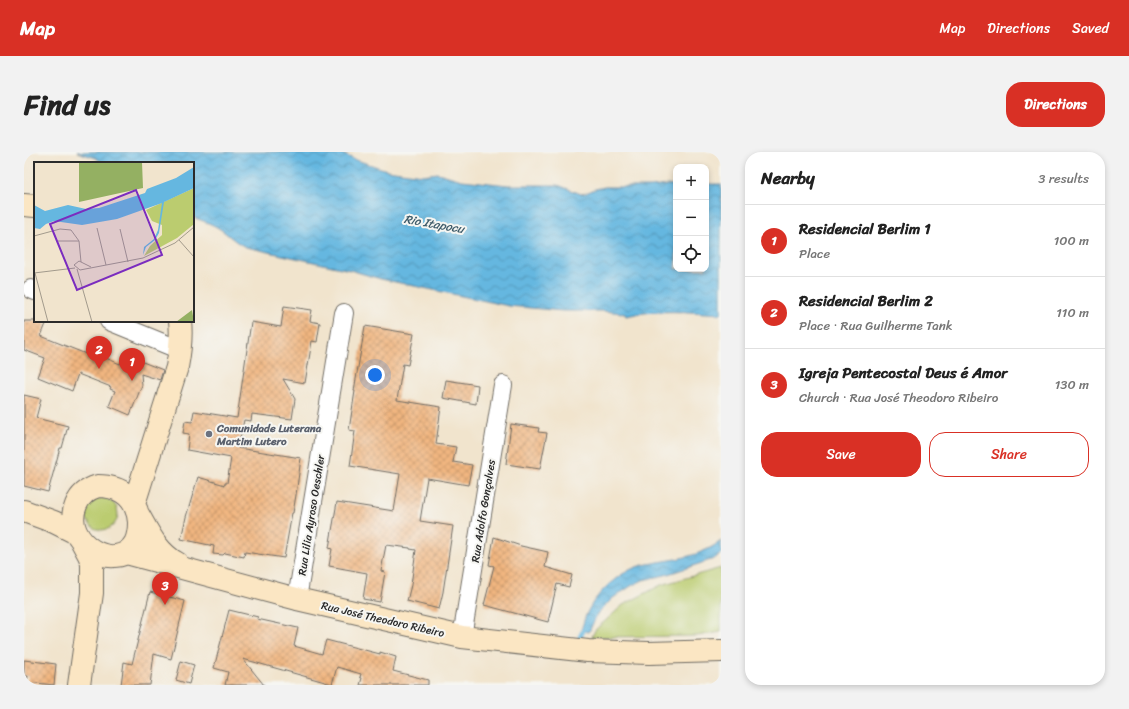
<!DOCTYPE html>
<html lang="en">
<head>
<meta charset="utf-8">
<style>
	:root { --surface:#fff; --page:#f2f2f2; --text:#222; --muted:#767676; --line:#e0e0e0; --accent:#d93025 }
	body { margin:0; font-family:Sriracha,sans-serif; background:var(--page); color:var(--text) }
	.controls { position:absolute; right:12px; top:12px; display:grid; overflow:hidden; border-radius:8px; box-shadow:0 2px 6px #0003 }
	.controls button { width:36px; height:36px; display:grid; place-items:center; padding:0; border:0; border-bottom:1px solid var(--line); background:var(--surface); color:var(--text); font:20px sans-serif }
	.you { position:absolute; left:351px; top:223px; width:14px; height:14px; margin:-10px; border:3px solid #fff; border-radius:50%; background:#1a73e8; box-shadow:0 0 0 6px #1a73e833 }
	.badge { display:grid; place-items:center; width:26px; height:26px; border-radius:50%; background:var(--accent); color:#fff; font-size:13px; font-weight:700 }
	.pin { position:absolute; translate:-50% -33px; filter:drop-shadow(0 1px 2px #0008) }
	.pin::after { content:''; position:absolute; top:21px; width:14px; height:12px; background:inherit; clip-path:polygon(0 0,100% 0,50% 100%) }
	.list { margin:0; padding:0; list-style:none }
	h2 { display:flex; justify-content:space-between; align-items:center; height:52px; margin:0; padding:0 16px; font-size:17px }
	h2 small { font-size:13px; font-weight:400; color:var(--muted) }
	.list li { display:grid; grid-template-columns:26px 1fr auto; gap:12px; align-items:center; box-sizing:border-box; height:72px; padding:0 16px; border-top:1px solid var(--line) }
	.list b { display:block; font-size:15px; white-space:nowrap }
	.list p { margin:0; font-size:13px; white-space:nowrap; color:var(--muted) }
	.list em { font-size:13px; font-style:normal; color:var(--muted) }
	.actions { display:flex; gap:8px; padding:12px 16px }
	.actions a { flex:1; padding:9px 0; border:1px solid var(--accent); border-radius:16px; text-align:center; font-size:14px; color:var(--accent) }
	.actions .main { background:var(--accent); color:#fff }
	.icon { flex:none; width:22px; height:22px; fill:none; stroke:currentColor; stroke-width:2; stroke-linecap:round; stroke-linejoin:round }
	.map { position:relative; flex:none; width:697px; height:533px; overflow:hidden; border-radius:16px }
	header { display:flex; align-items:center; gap:24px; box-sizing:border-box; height:56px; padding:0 20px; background:var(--accent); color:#fff }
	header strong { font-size:19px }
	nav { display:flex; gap:22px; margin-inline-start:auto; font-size:14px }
	.intro { display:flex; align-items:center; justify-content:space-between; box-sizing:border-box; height:96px; padding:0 24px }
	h1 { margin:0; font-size:28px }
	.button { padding:10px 18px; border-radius:16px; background:var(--accent); color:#fff; font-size:14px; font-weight:700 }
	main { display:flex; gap:24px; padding:0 24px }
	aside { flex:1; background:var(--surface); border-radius:16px; box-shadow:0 2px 6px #0003 }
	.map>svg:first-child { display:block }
	.grass { fill:#bbcc6f; stroke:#737c4d }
	.water { fill:url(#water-waves); stroke:#487186 }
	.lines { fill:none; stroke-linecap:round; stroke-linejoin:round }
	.stream { stroke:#65b7e0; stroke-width:5 }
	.building { fill:url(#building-cross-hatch) }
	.minor-casing { stroke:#706c64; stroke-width:20 }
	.secondary-casing { stroke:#706c64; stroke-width:24 }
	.minor { stroke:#fff; stroke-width:18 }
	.secondary { stroke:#fbe6c3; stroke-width:22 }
	.worship-dot { fill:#6b7280; stroke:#f6f6f2; stroke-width:1.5 }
	.labels { text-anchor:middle; stroke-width:4; stroke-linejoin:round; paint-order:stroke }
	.worship-label { font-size:11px; font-weight:bold; fill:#5b616d; stroke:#f6f6f2; text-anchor:start }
	.street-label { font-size:11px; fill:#2b2b2b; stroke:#f6f6f2 }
	.water-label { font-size:12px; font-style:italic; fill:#3f5c6a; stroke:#f6f6f2 }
	.inset-road { fill:none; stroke:#a29a8c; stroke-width:1 }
	.view { fill:#7b2cbf; fill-opacity:0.15; stroke:#7b2cbf; stroke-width:2 }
	.inset-edge { fill:none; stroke:#2b2b2b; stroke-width:2 }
</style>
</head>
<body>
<header>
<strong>Map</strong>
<nav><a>Map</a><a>Directions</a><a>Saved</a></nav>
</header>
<div class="intro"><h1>Find us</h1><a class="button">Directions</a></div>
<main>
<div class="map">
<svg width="697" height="533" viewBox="0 0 697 533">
	<defs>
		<pattern id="water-waves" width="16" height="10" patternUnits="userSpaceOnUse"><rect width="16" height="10" fill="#65b7e0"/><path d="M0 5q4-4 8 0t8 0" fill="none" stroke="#5395b6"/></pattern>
		<pattern id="building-cross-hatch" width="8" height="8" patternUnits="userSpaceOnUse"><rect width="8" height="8" fill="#f1b680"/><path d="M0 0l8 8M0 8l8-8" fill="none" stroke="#c39469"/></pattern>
	</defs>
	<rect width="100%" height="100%" fill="#f6f6f2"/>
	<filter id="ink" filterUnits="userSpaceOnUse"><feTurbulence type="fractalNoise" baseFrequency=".025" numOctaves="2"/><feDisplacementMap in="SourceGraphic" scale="8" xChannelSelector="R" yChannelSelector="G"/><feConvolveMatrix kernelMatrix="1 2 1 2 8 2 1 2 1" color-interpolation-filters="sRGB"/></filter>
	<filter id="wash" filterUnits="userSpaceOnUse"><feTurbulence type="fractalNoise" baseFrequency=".012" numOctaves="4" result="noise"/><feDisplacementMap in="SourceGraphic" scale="16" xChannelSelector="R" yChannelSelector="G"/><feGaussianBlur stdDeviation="0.9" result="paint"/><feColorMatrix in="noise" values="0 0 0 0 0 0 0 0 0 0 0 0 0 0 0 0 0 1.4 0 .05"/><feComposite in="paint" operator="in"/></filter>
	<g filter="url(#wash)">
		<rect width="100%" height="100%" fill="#f1e4cd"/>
		<!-- grass -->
		<path class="grass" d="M62 362a16 16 0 1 1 32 0a16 16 0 1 1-32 0Z
			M697,416V480L673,484L568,485L571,478L599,453L637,433Z"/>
		<!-- water -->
		<path class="water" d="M53,0H315L329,7L363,18L398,23L414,21L438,28L484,33H534L557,42L562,41L571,37L581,35H627L652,32V117H682V32H697V162C666,160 633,157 602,164L600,161L579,159H539L485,154L357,127L326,118L222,95C212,91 205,83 196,77C187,71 178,69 169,65V11H78L72,6Z
			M697,389V402L690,407L641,423L619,428L607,434L589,446L573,462L565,480L557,478C559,473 560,467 563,461C572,441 597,418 619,413C646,407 673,407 697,389Z"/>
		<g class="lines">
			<!-- stream -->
			<path class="stream" d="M556,485L562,473"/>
		</g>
		<g id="blocks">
			<!-- building -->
			<path class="building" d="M260,154L288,158L286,169L296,171L293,190L288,189L281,231L259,227L271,247L268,267L228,262L227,269L220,268L214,296L277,306L272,343L269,361H268L260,406L221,400L220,405L201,401L199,403L189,402L190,394L157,387L162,365L174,325L201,333V331H203L207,306L163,298L165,282L159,281L161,269L168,270L170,259L213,266L227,170L257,175Z
				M0,169H14L22,172L17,184L62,202L63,198L96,212L101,203L139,218L136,228L117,222L118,233L106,263L85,254L91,239L86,237L87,235L54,222L48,239L14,225L21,206L0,198Z
				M341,174L390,182L384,213L379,212L373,248L417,255L412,292L432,295L429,310L448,313L444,333L403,326L396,369L429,374L419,440L415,457L383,449L387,433L392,398L386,397V396L362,393L357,419L361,420L356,450L339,447L343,421L305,414L308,397L305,396L313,350L370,359L376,322L326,314L331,279L325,278L331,239H330Z
				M422,228L454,233L452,252L419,246Z
				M0,243L17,247L12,266L44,274L38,296H36L24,340L0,334Z
				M487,272L515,276L514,280L523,281L516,317L482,312Z
				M470,385L497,394L524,400L521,415L548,423L545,435L533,432L524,470L460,453L470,414L465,413Z
				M126,440L161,449L147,507L130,502L126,533H97L100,510L108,512Z
				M205,458L234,465L233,467L274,476L270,494L298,502L302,488L356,502V500L372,505L369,519L404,528V533H336L338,526L336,525L337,522L313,515L308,532L219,507L240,533H201L204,520L190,516Z
				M0,508L32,512L30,533L3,530L4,524H0Z
				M157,509L170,513L165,532L152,528Z"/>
		</g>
	</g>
	<g filter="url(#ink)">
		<use href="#blocks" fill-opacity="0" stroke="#706c64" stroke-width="1"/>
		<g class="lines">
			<!-- minor casing -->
			<g class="minor-casing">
				<path id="minor" d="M7,137L11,139
					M85,169L156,198
					M273,447L320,161
					M438,485L479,233"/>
			</g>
			<!-- secondary casing -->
			<g class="secondary-casing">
				<path id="secondary" d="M0,53L11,54
					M74,334C98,334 113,346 115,370C115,377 114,385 111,391C93,423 36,391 52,353C56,343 64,337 74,334Z
					M110,352L153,215C156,199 158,185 156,169
					M0,359L30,370L52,381
					M114,362C125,381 133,400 153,411
					M102,401L273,447L438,485L564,499L625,501L697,499
					M55,533L68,441V411L65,403L58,390"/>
			</g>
			<!-- minor -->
			<use href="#minor" class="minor"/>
			<!-- secondary -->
			<use href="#secondary" class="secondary"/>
		</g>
	</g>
	<!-- markers -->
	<circle class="worship-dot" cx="185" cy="282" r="4"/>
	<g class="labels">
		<!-- worship labels -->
		<g class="worship-label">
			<text x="193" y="280">Comunidade Luterana<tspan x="193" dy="13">Martim Lutero</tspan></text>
		</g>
		<!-- street labels -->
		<g class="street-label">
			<text transform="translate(459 359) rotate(-81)" y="4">Rua Adolfo Gonçalves</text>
			<text transform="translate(287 363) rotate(-81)" y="4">Rua Lilia Ayroso Oeschler</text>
			<text transform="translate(359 467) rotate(13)" y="4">Rua José Theodoro Ribeiro</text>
		</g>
		<!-- water labels -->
		<g class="water-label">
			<text transform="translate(410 72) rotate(10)" y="4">Rio Itapocu</text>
		</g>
	</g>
	<!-- overview -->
	<g transform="translate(10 10)">
		<rect width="160" height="160" fill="#f1e4cd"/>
		<path d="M160,26V62L143,76L110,94L116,84L128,73V63L118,59L112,48Z" fill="#bbcc6f"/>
		<path d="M45,0H108L109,26L45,40ZM158,148L160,160H142Z" fill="#94b062"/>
		<path d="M160,5V26L130,40L125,71L121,78L112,85L109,93L110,85L120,77L124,68L128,41L83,57L48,63L20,59L12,62L6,67L0,66V43L11,49L34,43L52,47L65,46L111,31L113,27L142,16Z" fill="#65b7e0"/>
		<path class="inset-road" d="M63,66L72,103M86,67L94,100M0,74L26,67L37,68L45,79L47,100M145,78L160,95M24,79H45M57,105L45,99L40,103L46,108L109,96L141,81L160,65M43,107L58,160M0,111L41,106M1,111L14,160"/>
		<path class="view" d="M102,28L128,93L43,128L16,62Z"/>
		<rect width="160" height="160" class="inset-edge"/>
	</g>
</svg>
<div class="controls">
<button>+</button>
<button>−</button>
<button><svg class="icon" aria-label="locate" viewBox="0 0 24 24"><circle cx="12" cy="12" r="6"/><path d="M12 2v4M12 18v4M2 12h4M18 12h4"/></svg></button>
</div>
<div class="you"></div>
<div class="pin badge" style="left:108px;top:229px">1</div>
<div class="pin badge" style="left:75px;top:217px">2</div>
<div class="pin badge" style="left:141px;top:453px">3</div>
</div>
<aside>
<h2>Nearby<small>3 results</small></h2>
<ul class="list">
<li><span class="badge">1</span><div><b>Residencial Berlim 1</b><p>Place</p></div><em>100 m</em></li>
<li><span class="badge">2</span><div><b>Residencial Berlim 2</b><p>Place · Rua Guilherme Tank</p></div><em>110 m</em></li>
<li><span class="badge">3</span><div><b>Igreja Pentecostal Deus é Amor</b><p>Church · Rua José Theodoro Ribeiro</p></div><em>130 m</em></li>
</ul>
<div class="actions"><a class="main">Save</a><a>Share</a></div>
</aside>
</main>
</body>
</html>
